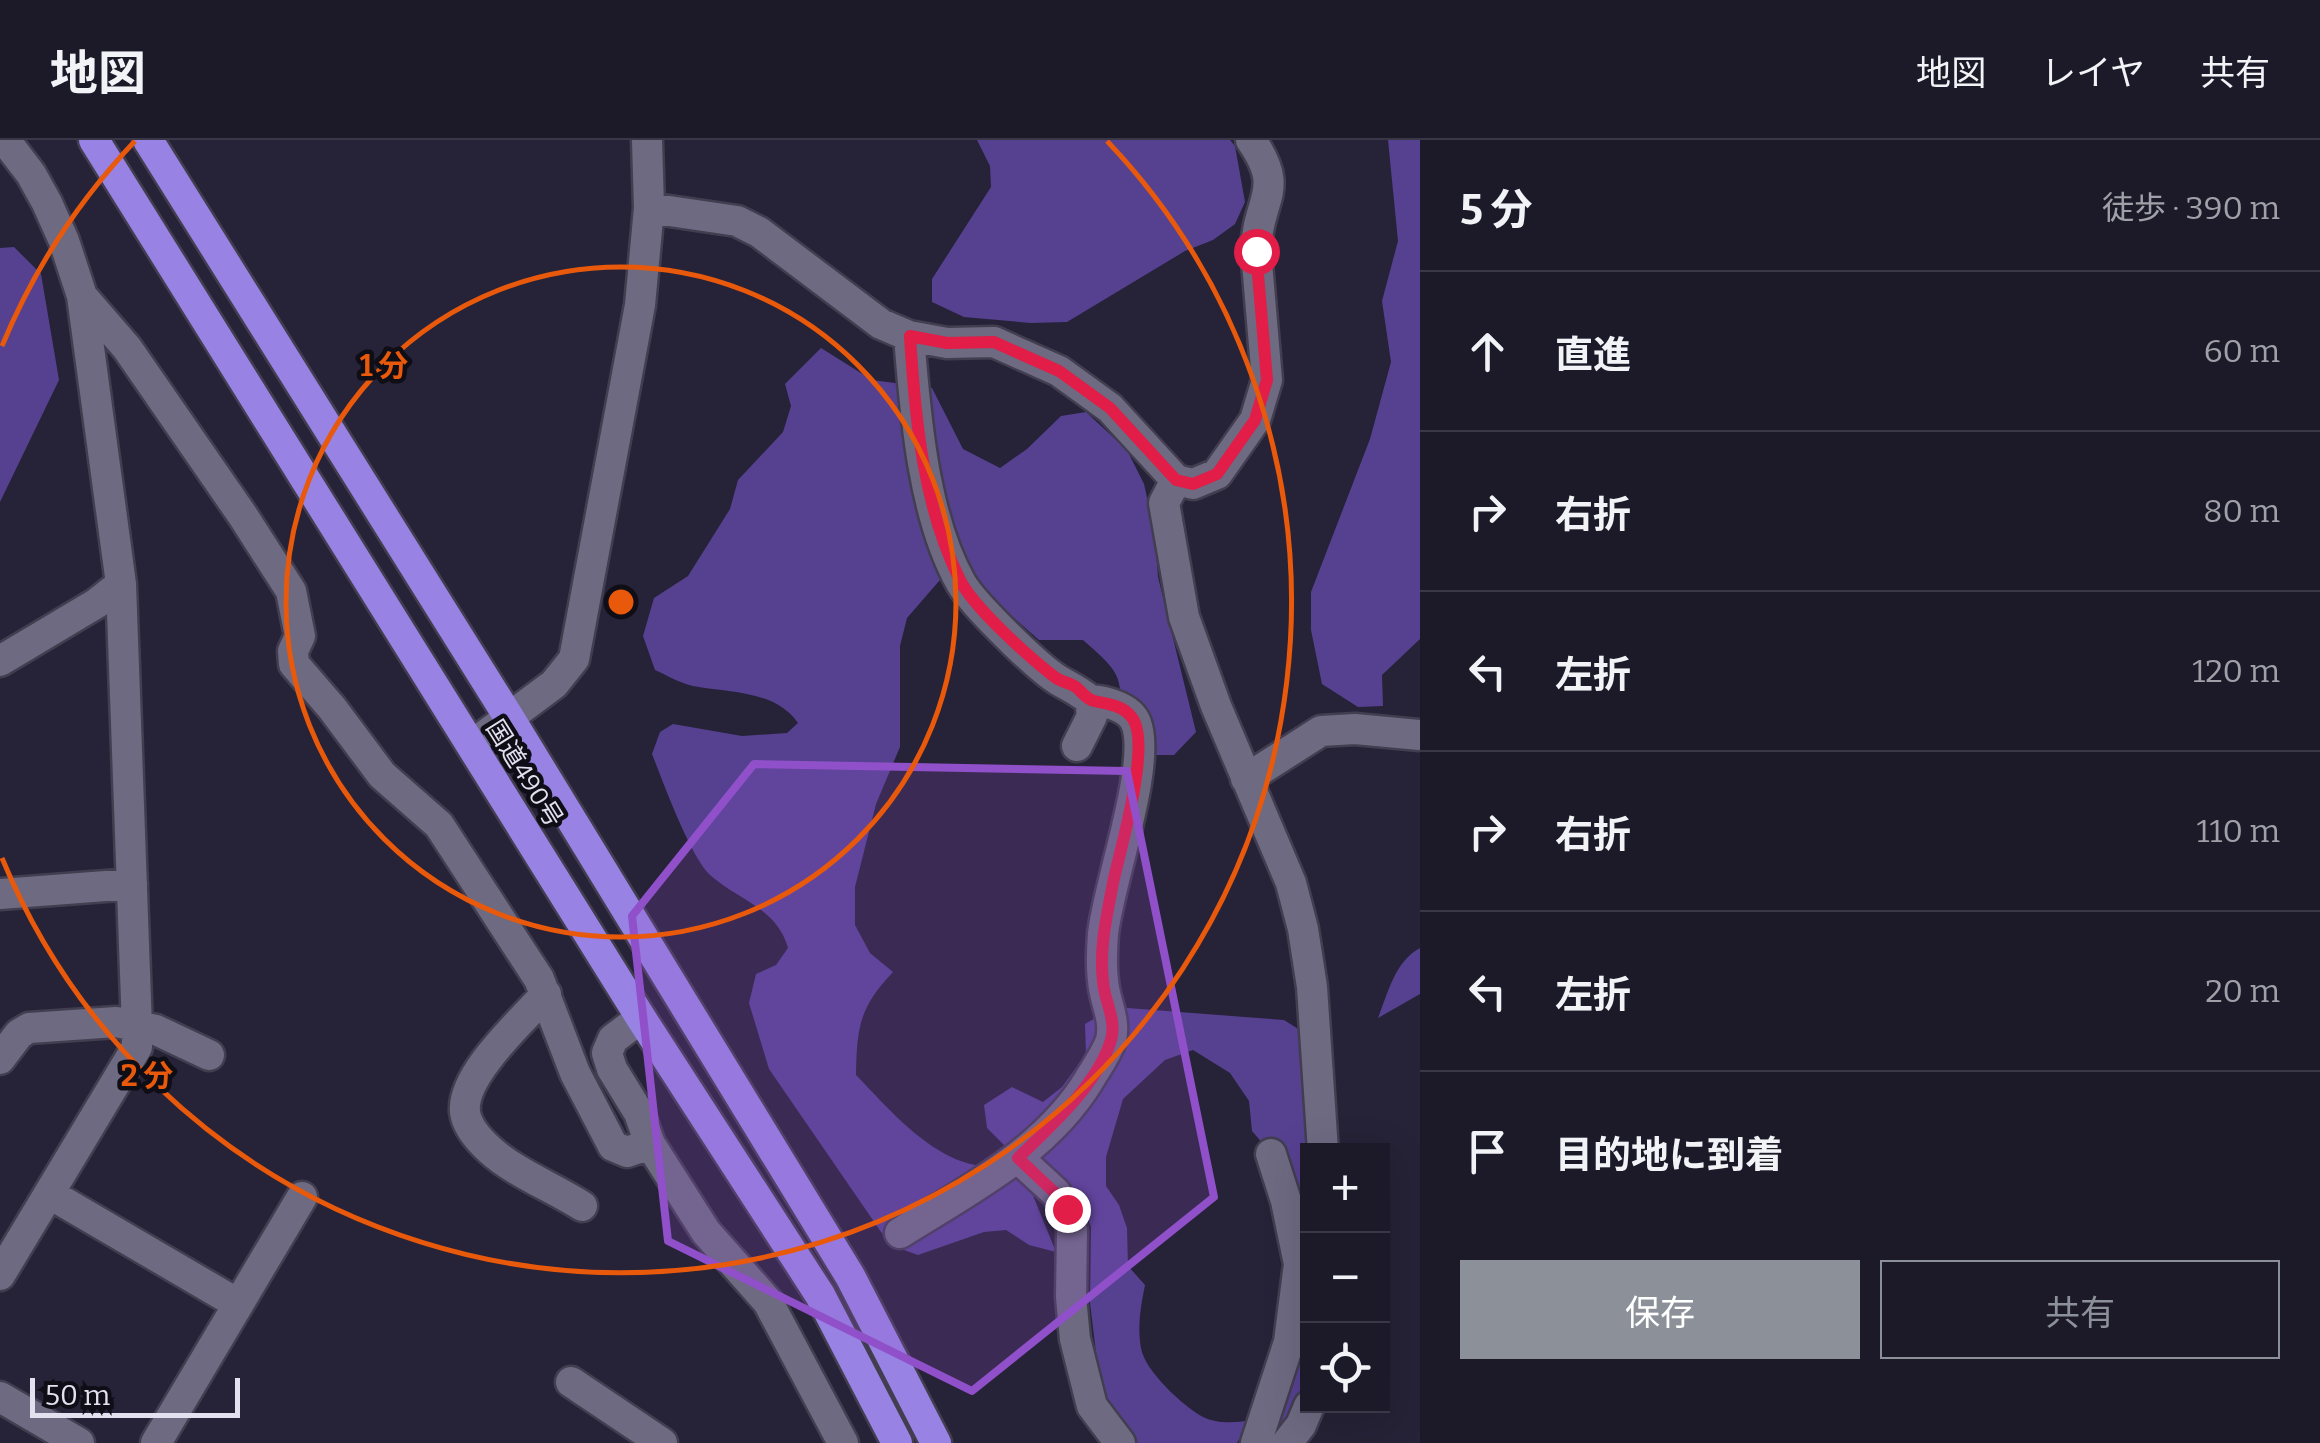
<!DOCTYPE html>
<html lang="ja">
<head>
<meta charset="utf-8">
<style>
	:root { --surface:#1c1a29; --page:#252331; --text:#f1f3f6; --muted:#a0a1a8; --line:#3a3846; --accent:#8c9099 }
	body { margin:0; font-family:Bitter,"Noto Sans JP",serif; background:var(--page); color:var(--text) }
	.controls { position:absolute; right:30px; bottom:30px; display:grid; overflow:hidden; border-radius:0px; box-shadow:0 10px 40px #0002 }
	.controls button { width:90px; height:90px; display:grid; place-items:center; padding:0; border:0; border-bottom:2px solid var(--line); background:var(--surface); color:var(--text); font:50px sans-serif }
	.scale { position:absolute; left:30px; bottom:25px; width:210px; box-sizing:border-box; padding-left:10px; border:5px solid #e3e1ef; border-top:0; font-size:28px; line-height:35px; white-space:nowrap; color:#e3e1ef; -webkit-text-stroke:8px #0f0d16; paint-order:stroke }
	.stop { position:absolute; width:30px; height:30px; margin:-22px; border:8px solid #e11d48; border-radius:50%; background:#fff }
	.stop.end { background:#e11d48; border-color:#fff; box-shadow:0 2px 10px #0008 }
	.list { margin:0; padding:0; list-style:none }
	h2 { display:flex; justify-content:space-between; align-items:center; height:130px; margin:0; padding:0 40px; font-size:42px }
	h2 small { font-size:32px; font-weight:400; color:var(--muted) }
	.list li { display:grid; grid-template-columns:65px 1fr auto; gap:30px; align-items:center; box-sizing:border-box; height:160px; padding:0 40px; border-top:2px solid var(--line) }
	.list b { display:block; font-size:38px; white-space:nowrap }
	.list em { font-size:32px; font-style:normal; color:var(--muted) }
	.actions { display:flex; gap:20px; padding:30px 40px }
	.actions a { flex:1; padding:22px 0; border:2px solid var(--accent); border-radius:0px; text-align:center; font-size:35px; color:var(--accent) }
	.actions .main { background:var(--accent); color:#fff }
	.icon { flex:none; width:55px; height:55px; fill:none; stroke:currentColor; stroke-width:2; stroke-linecap:round; stroke-linejoin:round }
	.map { position:relative; flex:none; width:1420px; height:1303px; overflow:hidden }
	header { display:flex; align-items:center; gap:60px; box-sizing:border-box; height:140px; padding:0 50px; background:var(--surface); border-bottom:2px solid var(--line) }
	header strong { font-size:48px }
	nav { display:flex; gap:55px; margin-inline-start:auto; font-size:35px }
	main { display:flex }
	aside { flex:1; background:var(--surface) }
	.map>svg:first-child { display:block }
	.forest { fill:#564191 }
	.lines { fill:none; stroke-linecap:round; stroke-linejoin:round }
	.minor-casing { stroke:#423e50; stroke-width:35 }
	.highway-casing { stroke:#423e50; stroke-width:35 }
	.minor { stroke:#6d6a82; stroke-width:30 }
	.highway { stroke:#9882e4; stroke-width:30 }
	.route { stroke:#e11d48; stroke-width:12 }
	.marked { fill:#9050c9; fill-opacity:0.2; stroke:#9050c9; stroke-width:8; stroke-linejoin:round }
	.ring { fill:none; stroke:#e8590c; stroke-width:5 }
	.labels { text-anchor:middle; stroke-width:9; stroke-linejoin:round; paint-order:stroke }
	.street-label { font-size:25px; fill:#e3e1ef; stroke:#0f0d16 }
	.centre { fill:#e8590c; stroke:#0f0d16; stroke-width:5 }
	.ring-label { font-size:30px; text-anchor:middle; font-weight:bold; fill:#e8590c; stroke:#0f0d16; stroke-width:9; stroke-linejoin:round; paint-order:stroke }
</style>
</head>
<body>
<header>
<strong>地図</strong>
<nav><a>地図</a><a>レイヤ</a><a>共有</a></nav>
</header>
<main>
<div class="map">
<svg width="1420" height="1303" viewBox="0 0 1420 1303">
	<rect width="100%" height="100%" fill="#262237"/>
	<!-- forest -->
	<path class="forest" d="M977,0H1230L1235,6L1245,62L1235,84L1213,100L1185,111L1067,182L1031,183L964,177L932,162V139L991,47L990,26Z
		M1388,0H1420V499L1382,535L1383,566L1358,567L1322,544L1311,490V452L1370,299L1391,222L1382,161L1398,101Z
		M14,107L41,134L59,240L0,362V108Z
		M821,208L872,240L932,248L963,309L1000,328L1027,309L1061,276L1086,272L1127,310L1144,344L1155,394L1158,437L1196,592L1174,615H1151L1119,588C1123,536 1122,534 1083,500H1039L1004,469L967,428L946,433L907,478L900,506V607L876,664L855,747V785L870,813L893,832C859,868 857,887 856,935C891,971 940,1030 994,1026L1006,1007L987,988L984,965L1012,947L1043,962L1062,947L1086,914L1085,884L1114,867L1284,880L1303,892L1316,1010L1308,1011L1307,1237L1293,1271L1270,1303L1301,1172L1282,1026L1252,991L1249,961L1230,933L1193,910L1165,920L1123,959L1106,1017V1046L1119,1065L1127,1088L1128,1126L1145,1145C1141,1165 1137,1187 1141,1208C1144,1230 1184,1267 1203,1277C1217,1284 1236,1283 1250,1280L1237,1303H1135L1101,1254L1090,1163L1091,1087L1083,1068L1064,1046L1038,1028L1032,1053L1056,1112L1029,1105L1006,1090L984,1092L918,1115L890,1105L769,929L749,863L756,834L776,825L788,808C777,768 738,760 710,735C690,716 663,642 652,614L660,592L673,584L742,596L787,593L798,583C775,550 730,553 693,546C680,543 668,536 655,530L643,496L654,458L688,436L730,369L738,340L783,292L791,266L785,244Z
		M1420,808V854L1378,878C1388,853 1395,821 1420,808Z"/>
	<g class="lines">
		<!-- minor casing -->
		<g class="minor-casing">
			<path id="minor" d="M649,68L737,81L759,92L881,184L909,196L947,203L994,202L1059,231L1110,268L1176,340L1193,344L1217,334L1255,280L1267,240L1256,111C1257,57 1287,52 1251,0
				M82,156L127,208L243,376L291,451L300,496L293,511L294,524L332,568L382,635L439,685L539,839L575,933L613,1006L627,1012L650,1004
				M909,196C915,272 923,376 961,443C973,464 1037,527 1058,540C1070,547 1079,551 1090,560L1092,576L1077,606
				M1176,340L1164,363L1184,477L1216,566L1291,743L1303,789L1312,847L1323,1011
				M0,521L97,463L121,444
				M472,605L554,544L574,519L640,165L649,68L647,0
				M1246,639L1321,591L1355,589L1420,595
				M0,754L132,744
				M546,854C523,880 461,935 465,972C467,987 480,1001 490,1010C514,1032 554,1048 582,1066
				M641,878L613,899L607,913L612,929L639,973L650,1004L706,1092L768,1162L843,1303
				M0,919L19,894L29,888L116,882L156,890L209,915
				M1018,1018L1055,1052L1067,1069L1072,1090L1071,1157L1075,1199L1092,1266L1120,1303
				M50,1054L238,1164
				M900,1093C968,1050 1046,1011 1089,940C1096,928 1107,913 1111,900C1116,878 1104,861 1103,840C1101,825 1102,808 1103,794C1108,745 1152,624 1136,583C1130,567 1105,561 1090,560
				M0,1135L137,907V888L121,444L82,156L64,101L47,63L31,34L5,0
				M571,1242L662,1303
				M0,1257L79,1303
				M156,1303L302,1057
				M1256,1303L1289,1202L1299,1124L1286,1061L1271,1014
				M1287,1303L1301,1285L1309,1266"/>
		</g>
		<!-- highway casing -->
		<g class="highway-casing">
			<path id="highway" d="M94,0L641,878L820,1155L897,1303
				M148,0L510,579L850,1136L936,1303"/>
		</g>
		<!-- minor -->
		<use href="#minor" class="minor"/>
		<!-- highway -->
		<use href="#highway" class="highway"/>
	</g>
	<g class="lines">
		<!-- route -->
		<path class="route" d="M1067,1069L1054,1052L1018,1018C1050,987 1098,944 1111,900C1117,879 1104,861 1103,841C1099,808 1107,775 1113,743C1120,710 1151,606 1133,579C1124,565 1107,564 1094,561C1086,559 1082,552 1076,547C1070,543 1062,542 1056,538C1030,518 974,468 960,440C923,366 915,278 910,196L947,203L994,202L1059,231L1110,268L1176,340L1193,344L1217,334L1255,280L1267,240L1256,111"/>
	</g>
	<!-- marked area -->
	<path class="marked" d="M754,624L1127,631L1214,1057L972,1251L668,1101L632,776Z"/>
	<!-- distance rings -->
	<g class="ring">
		<circle cx="621" cy="462" r="335"/>
		<path d="M2 206A670 670 0 0 1 135 1M1107 1A670 670 0 1 1 2 718"/>
	</g>
	<g class="labels">
		<!-- street labels -->
		<g class="street-label">
			<text transform="translate(525 633) rotate(58)" y="9">国道490号</text>
		</g>
	</g>
	<circle cx="621" cy="462" r="15" class="centre"/>
	<g class="ring-label">
		<text x="384" y="236">1 分</text>
		<text x="147" y="946">2 分</text>
	</g>
</svg>
<div class="controls">
<button>+</button>
<button>−</button>
<button><svg class="icon" aria-label="locate" viewBox="0 0 24 24"><circle cx="12" cy="12" r="6"/><path d="M12 2v4M12 18v4M2 12h4M18 12h4"/></svg></button>
</div>
<div class="scale">50 m</div>
<div class="stop" style="left:1256px;top:111px"></div>
<div class="stop end" style="left:1067px;top:1069px"></div>
</div>
<aside>
<h2>5 分<small>徒歩 · 390 m</small></h2>
<ul class="list">
<li><svg class="icon" aria-label="ahead" viewBox="0 0 24 24"><path d="M12 20V5M6 11l6-6 6 6"/></svg><div><b>直進</b></div><em>60 m</em></li>
<li><svg class="icon" aria-label="right" viewBox="0 0 24 24"><path d="M7 20v-9h11M14 6l5 5-5 5"/></svg><div><b>右折</b></div><em>80 m</em></li>
<li><svg class="icon" aria-label="left" viewBox="0 0 24 24"><path d="M17 20v-9H6M10 6l-5 5 5 5"/></svg><div><b>左折</b></div><em>120 m</em></li>
<li><svg class="icon" aria-label="right" viewBox="0 0 24 24"><path d="M7 20v-9h11M14 6l5 5-5 5"/></svg><div><b>右折</b></div><em>110 m</em></li>
<li><svg class="icon" aria-label="left" viewBox="0 0 24 24"><path d="M17 20v-9H6M10 6l-5 5 5 5"/></svg><div><b>左折</b></div><em>20 m</em></li>
<li><svg class="icon" aria-label="arrive" viewBox="0 0 24 24"><path d="M6 21V4h12l-3 4 3 4H6"/></svg><div><b>目的地に到着</b></div></li>
</ul>
<div class="actions"><a class="main">保存</a><a>共有</a></div>
</aside>
</main>
</body>
</html>
